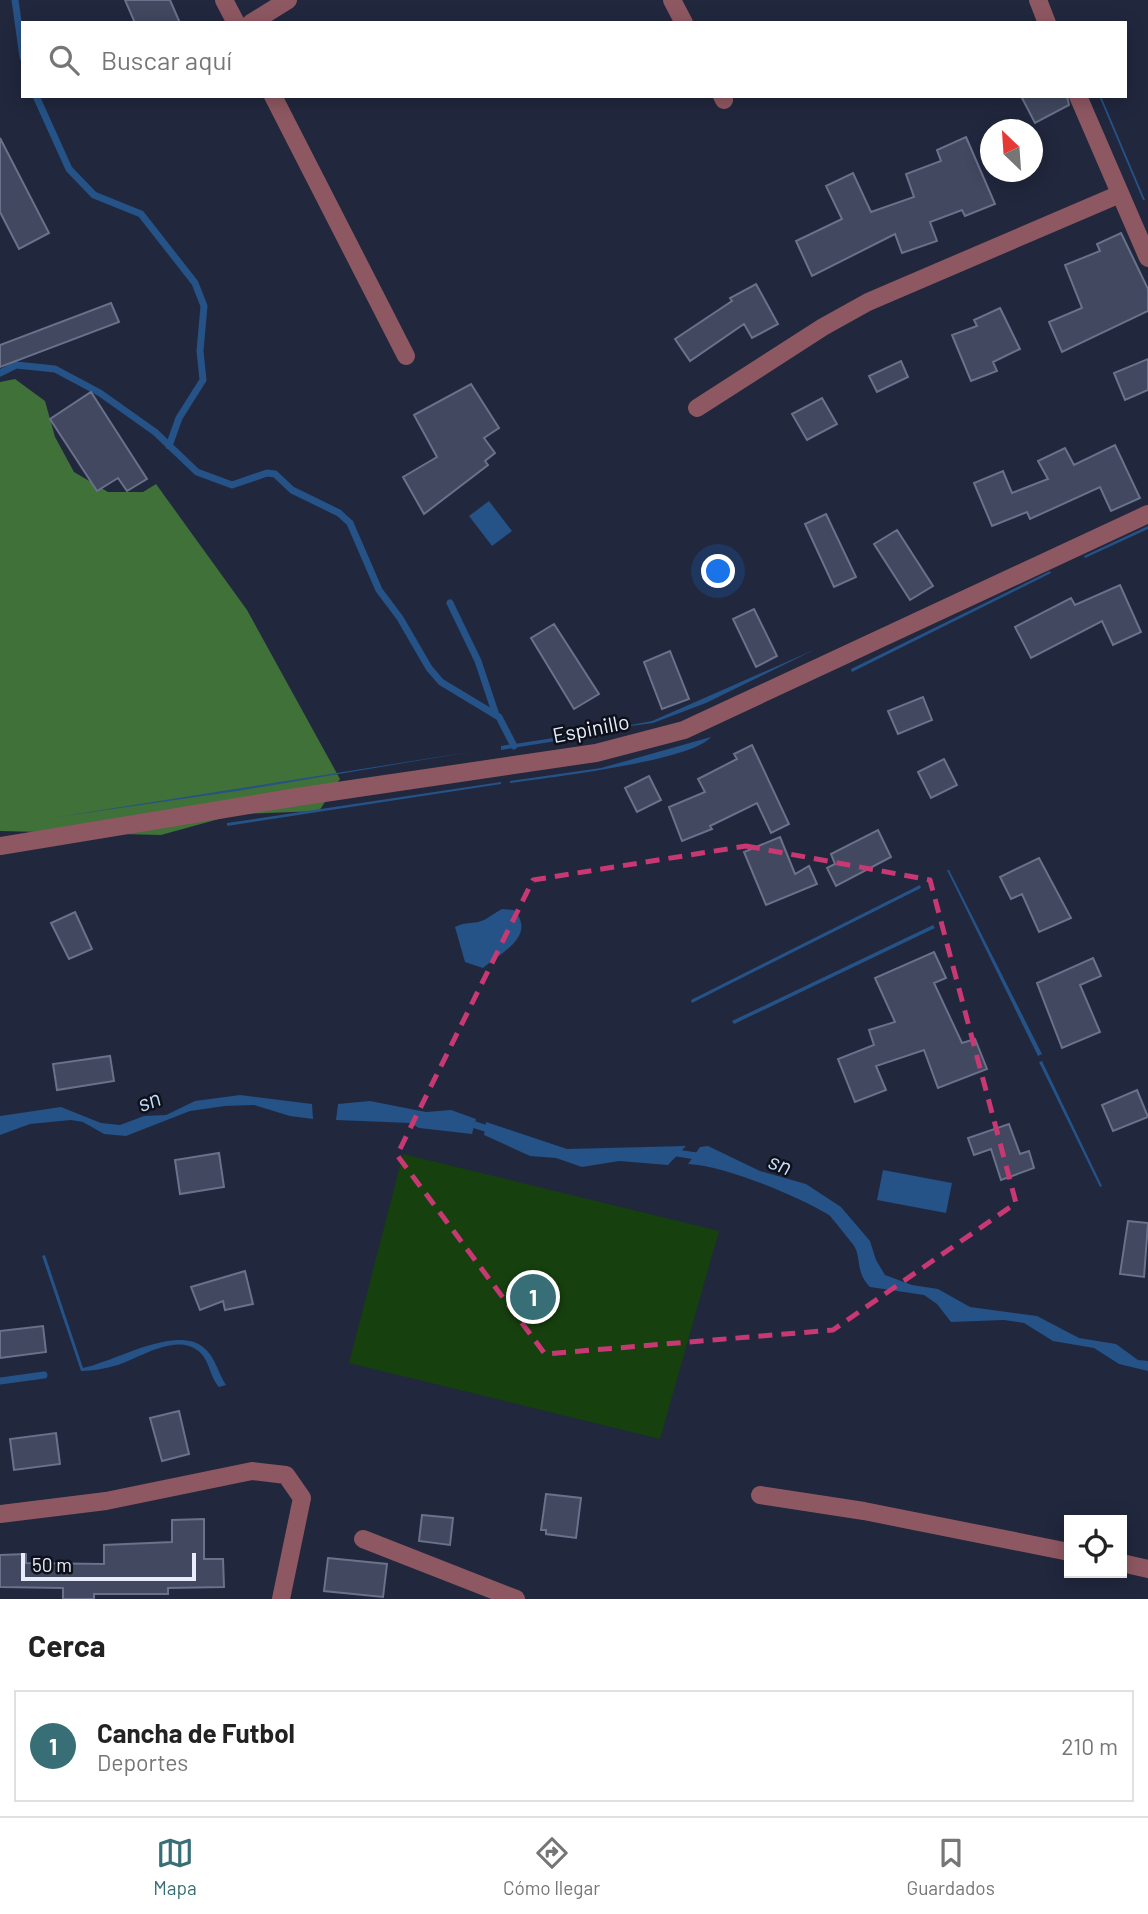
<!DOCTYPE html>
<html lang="es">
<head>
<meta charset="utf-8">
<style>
	:root { --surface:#fff; --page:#f6f6f6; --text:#222; --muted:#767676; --line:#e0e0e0; --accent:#386e76 }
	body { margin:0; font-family:Barlow,sans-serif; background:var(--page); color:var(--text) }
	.controls { position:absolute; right:21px; bottom:21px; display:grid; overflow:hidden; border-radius:0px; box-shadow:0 4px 18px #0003 }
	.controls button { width:63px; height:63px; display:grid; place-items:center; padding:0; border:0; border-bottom:2px solid var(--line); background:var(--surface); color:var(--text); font:35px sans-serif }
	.compass { position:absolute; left:980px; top:119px; width:63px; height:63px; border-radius:50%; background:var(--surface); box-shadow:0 4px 18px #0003; rotate:335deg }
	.scale { position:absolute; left:21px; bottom:18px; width:175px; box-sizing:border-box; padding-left:7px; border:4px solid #e8ecfb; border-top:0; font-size:19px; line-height:24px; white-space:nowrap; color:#e8ecfb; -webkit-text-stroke:5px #0e111a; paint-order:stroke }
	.you { position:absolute; left:719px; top:572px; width:24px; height:24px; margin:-18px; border:5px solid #fff; border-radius:50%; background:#1a73e8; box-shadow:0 0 0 10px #1a73e833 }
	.badge { display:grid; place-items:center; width:46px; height:46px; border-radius:50%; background:var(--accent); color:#fff; font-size:23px; font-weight:700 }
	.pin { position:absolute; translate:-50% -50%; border:4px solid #fff; box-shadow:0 2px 7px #0006 }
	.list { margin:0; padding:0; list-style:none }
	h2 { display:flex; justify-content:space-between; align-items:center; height:91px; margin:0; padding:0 28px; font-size:30px }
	h2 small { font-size:23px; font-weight:400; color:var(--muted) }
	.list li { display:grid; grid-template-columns:46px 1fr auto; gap:21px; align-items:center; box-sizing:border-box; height:112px; margin:0 14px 14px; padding:0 14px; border:2px solid var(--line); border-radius:0px }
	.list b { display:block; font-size:26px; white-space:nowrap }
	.list p { margin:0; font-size:23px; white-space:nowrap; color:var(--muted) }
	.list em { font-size:23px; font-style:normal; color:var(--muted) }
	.icon { flex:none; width:38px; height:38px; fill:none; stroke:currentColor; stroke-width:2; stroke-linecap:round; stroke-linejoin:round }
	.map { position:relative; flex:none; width:1148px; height:1599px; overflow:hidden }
	.search { position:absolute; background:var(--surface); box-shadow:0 4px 18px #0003; left:21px; right:21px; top:21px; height:77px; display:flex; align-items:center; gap:18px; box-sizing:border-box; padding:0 24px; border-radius:0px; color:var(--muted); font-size:26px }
	.sheet { height:217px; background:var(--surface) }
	nav { display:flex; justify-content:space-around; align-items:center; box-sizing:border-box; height:98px; border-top:2px solid var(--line); background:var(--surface); font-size:19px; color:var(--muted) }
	nav a { display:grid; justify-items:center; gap:4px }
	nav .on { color:var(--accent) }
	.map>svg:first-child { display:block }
	.green { fill:#16400e }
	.forest { fill:#407138 }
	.water { fill:#255287 }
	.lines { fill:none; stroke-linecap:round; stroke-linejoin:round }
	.stream { stroke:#255287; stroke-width:7 }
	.building { fill:#41485f; stroke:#6a718b; stroke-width:2 }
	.minor { stroke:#8e5862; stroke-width:18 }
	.marked { fill:none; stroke:#c83873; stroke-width:5; stroke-dasharray:14 9; stroke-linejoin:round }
	.labels { text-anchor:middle; stroke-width:5; stroke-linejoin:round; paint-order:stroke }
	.street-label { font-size:21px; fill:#e8ecfb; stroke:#0e111a }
	.water-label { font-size:23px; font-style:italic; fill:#c4ddfd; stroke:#0e111a }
</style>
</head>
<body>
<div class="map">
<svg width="1148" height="1599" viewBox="0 0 1148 1599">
	<rect width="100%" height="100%" fill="#21273d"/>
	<!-- green -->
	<path class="green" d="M403,1154L719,1231L660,1439L349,1363Z"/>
	<!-- forest -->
	<path class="forest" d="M15,379L45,401L55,437L74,472L108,492H143L156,484L247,610L340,779L319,811L237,814L161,835L0,831V382Z"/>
	<!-- water -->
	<path class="water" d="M1099,96H1101L1145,200H1143Z
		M489,501L512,531L492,546L469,516Z
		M1148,526V529L1085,558L1084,556Z
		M1050,571L1051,573L852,672L851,669Z
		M816,649L706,703L653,723L609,729L652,721Z
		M599,731L600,734L501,750V746Z
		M711,737C692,761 546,778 510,783V781L601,768Z
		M476,751L237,791L51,818Z
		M501,782V784L227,826V823Z
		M947,870H949L1042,1054L1038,1056Z
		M920,885L921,888L692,1003L691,1000Z
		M502,909L514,910C537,936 501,953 483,968L465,962L455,927C466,921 475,925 486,919C491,916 496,912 502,909Z
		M933,925L935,928L734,1024L732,1021Z
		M1042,1061L1102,1186L1100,1187L1039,1062Z
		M240,1095L312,1104L313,1119L290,1116L254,1105L225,1106L190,1111L126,1136L104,1134L83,1122L71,1120L30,1124L0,1135V1116L61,1107L101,1123L120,1125L144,1116L166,1115L195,1101Z
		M370,1101L426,1112L451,1110L476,1119L472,1134L419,1128L410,1123L336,1120L338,1104Z
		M486,1122L567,1149L686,1146L668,1165L619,1161L582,1167L556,1158L530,1156L484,1135Z
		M708,1146L760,1171L806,1184L841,1207L870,1241L876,1260L885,1275L912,1285L938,1289L970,1307L1037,1316L1079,1338L1116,1344L1138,1360L1148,1361V1371L1119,1364L1094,1348L1053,1341L1024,1323L1004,1320L951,1322L937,1304L924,1295L870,1287C854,1271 863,1257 852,1243C848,1238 832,1218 829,1215C795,1195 726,1166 688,1164L700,1147Z
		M883,1170L952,1183L946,1213L877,1200Z
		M45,1255L83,1368C114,1362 175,1325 203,1347C215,1356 218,1373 226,1385L219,1387C209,1376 210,1359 197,1350C174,1334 140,1358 118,1365C107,1368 93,1371 81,1371L42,1256Z"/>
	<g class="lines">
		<!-- stream -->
		<path class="stream" d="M15,0L23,57
			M36,96L69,169L94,195L141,214L195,283L204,306L200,351L203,380L179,418L169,446
			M0,373L16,365L55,369L100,393L155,432L197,472L232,485L267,473L275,474L292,490L339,513L350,523L379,590L400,618L429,668L441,682L499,717L514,746
			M450,603L478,661L496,715
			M466,1122L494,1131
			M670,1152L703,1157
			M0,1381L44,1375"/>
	</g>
	<!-- building -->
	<path class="building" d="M125,0H170L180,23H135Z
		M1021,96H1067L1069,105L1035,123Z
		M966,137L995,204L965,216L962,210L930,222L937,241L902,253L895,234L812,276L796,241L842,219L826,186L853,173L871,212L914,197L906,174L941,161L937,150Z
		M0,138L49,233L19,249L0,212Z
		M1121,233L1148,289V311L1062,352L1049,322L1082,308L1065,265L1100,251L1097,244Z
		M756,284L778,324L752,338L744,324L690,361L675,339L732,301L730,298Z
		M111,303L119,322L0,367V345Z
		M1000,308L1020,349L993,362L997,371L971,381L952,335L977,326L974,320Z
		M1148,359V390L1125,400L1114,373Z
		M901,361L908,377L877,392L869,376Z
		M471,384L499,428L484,438L495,453L485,461L488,465L424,514L403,477L437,457L414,415Z
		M91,392L147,479L127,491L118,478L97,491L50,419Z
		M822,398L837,424L807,440L792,414Z
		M1115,445L1140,498L1111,511L1100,487L1030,519L1027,512L992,526L974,483L1003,471L1012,493L1048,479L1038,461L1065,448L1074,465Z
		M826,514L856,577L834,587L805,524Z
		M897,530L933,586L910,600L874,544Z
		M1120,585L1141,632L1113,645L1102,621L1031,658L1015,627L1071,598L1075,605Z
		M754,609L777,656L756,667L733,619Z
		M554,624L599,694L574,709L531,638Z
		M670,651L689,699L662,709L644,662Z
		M923,697L932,720L898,734L888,711Z
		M752,745L789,824L771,833L757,803L710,826L712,829L682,841L669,807L705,792L698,779L737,759L734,754Z
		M944,759L957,785L931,798L918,772Z
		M649,776L661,800L637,812L625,788Z
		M878,830L891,857L836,886L827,868L835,864L831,854Z
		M780,837L795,874L809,866L817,884L766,905L744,852Z
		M1039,858L1071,918L1039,932L1022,894L1011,899L1000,877Z
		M75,912L92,949L69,959L51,923Z
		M934,952L946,978L934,983L962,1043L975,1039L987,1069L938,1088L924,1050L876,1066L886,1090L855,1102L838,1059L874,1045L869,1030L895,1022L875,978Z
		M1093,958L1101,976L1080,985L1100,1032L1062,1048L1037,983Z
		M110,1056L114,1081L57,1090L53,1064Z
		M1137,1090L1148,1117L1113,1131L1102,1105Z
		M1009,1124L1020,1154L1029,1151L1034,1168L1001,1180L991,1149L974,1155L968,1138Z
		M219,1153L224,1187L180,1194L175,1160Z
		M1128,1221L1148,1223L1144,1277L1120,1274Z
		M245,1271L253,1304L225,1310L223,1301L200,1310L191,1287Z
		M43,1326L46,1352L0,1358V1331Z
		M179,1411L189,1454L162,1461L150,1418Z
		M56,1433L60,1464L14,1470L10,1439Z
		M546,1494L581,1498L576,1538L546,1534V1530H541Z
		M422,1515L453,1518L450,1545L419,1541Z
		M204,1519V1559H223L224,1587L168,1588V1594H94V1599H63V1588L0,1587V1555L26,1554V1563L104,1564V1545L172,1542V1520Z
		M328,1558L387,1564L383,1597L324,1591Z"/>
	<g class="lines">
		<!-- minor -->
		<path class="minor" d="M224,0L236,23
			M672,0L684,23
			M1038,0L1047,23
			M251,23L288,0
			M273,96L406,356
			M722,96L724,100
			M1078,96L1148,258
			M697,408L823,327L868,302L1120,194
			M0,846L297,797L596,753L684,730L1148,514
			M760,1495L864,1511L1069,1552
			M0,1514L106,1501L252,1471L286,1475L302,1498L281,1599
			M363,1539L516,1599
			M1122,1563L1148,1569"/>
	</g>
	<!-- marked area -->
	<path class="marked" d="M746,846L930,880L1016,1203L833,1330L545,1354L397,1155L533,880Z"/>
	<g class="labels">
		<!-- street labels -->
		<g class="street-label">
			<text transform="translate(591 729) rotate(-11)" y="7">Espinillo</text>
		</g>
		<!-- water labels -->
		<g class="water-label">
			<text transform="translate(149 1101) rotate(-21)" y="8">sn</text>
			<text transform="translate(780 1164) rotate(22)" y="8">sn</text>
		</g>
	</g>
</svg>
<div class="controls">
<button><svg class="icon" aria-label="locate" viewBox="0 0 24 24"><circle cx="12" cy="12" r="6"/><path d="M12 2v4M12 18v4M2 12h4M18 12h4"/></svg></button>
</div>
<svg class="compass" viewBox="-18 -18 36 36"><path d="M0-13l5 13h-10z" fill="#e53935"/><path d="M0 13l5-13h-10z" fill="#767676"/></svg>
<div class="scale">50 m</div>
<div class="you"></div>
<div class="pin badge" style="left:533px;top:1297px">1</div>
<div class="search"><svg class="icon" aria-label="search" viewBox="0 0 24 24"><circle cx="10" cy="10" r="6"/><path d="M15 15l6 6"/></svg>Buscar aquí</div>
</div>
<section class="sheet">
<h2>Cerca<small></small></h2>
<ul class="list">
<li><span class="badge">1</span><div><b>Cancha de Futbol</b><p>Deportes</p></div><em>210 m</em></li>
</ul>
</section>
<nav>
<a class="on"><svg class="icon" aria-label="map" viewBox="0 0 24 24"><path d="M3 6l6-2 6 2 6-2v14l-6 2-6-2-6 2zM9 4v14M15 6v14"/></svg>Mapa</a>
<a><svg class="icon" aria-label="directions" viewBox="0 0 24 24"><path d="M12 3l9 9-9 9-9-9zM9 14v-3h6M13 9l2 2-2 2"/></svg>Cómo llegar</a>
<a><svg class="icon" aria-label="saved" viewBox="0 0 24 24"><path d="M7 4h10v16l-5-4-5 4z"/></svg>Guardados</a>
</nav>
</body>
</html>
